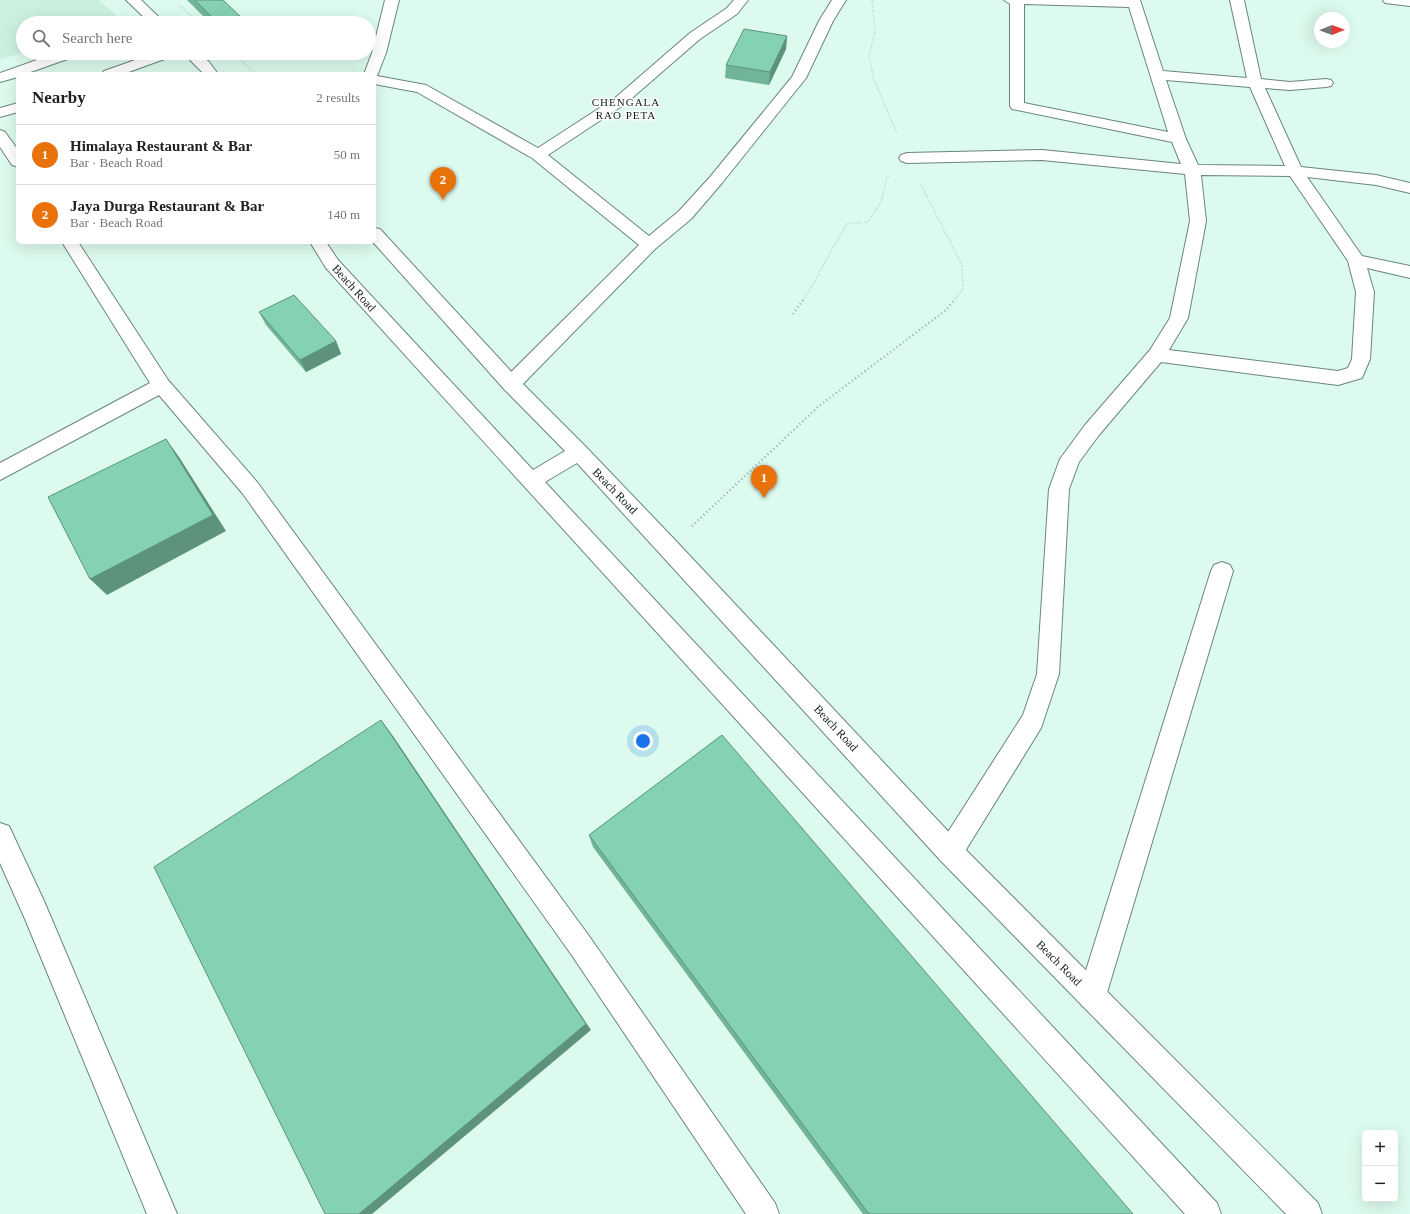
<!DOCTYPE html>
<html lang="en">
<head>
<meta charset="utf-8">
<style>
	:root { --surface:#fff; --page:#f6f6f6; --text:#202124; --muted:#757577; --line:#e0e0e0; --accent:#2563eb }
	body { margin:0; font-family:Georgia,serif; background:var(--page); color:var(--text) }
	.controls { position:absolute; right:12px; bottom:12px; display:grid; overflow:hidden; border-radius:6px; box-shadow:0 4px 16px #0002 }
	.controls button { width:36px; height:36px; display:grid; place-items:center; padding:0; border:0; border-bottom:1px solid var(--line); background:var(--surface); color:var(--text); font:20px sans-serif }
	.compass { position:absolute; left:1314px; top:12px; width:36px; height:36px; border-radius:50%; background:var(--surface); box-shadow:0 4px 16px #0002; rotate:89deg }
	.you { position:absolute; left:643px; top:741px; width:14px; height:14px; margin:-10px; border:3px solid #fff; border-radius:50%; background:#1a73e8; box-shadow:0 0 0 6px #1a73e833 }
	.badge { display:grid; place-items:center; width:26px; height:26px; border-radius:50%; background:var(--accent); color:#fff; font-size:13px; font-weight:700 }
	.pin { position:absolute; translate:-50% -33px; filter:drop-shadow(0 1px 2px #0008) }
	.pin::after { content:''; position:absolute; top:21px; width:14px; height:12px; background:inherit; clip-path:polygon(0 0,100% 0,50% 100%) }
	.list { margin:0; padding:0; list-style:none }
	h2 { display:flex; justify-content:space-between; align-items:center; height:52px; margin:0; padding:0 16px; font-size:17px }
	h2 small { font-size:13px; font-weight:400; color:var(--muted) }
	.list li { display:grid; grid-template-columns:26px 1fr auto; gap:12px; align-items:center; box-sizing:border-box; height:60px; padding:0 16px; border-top:1px solid var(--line) }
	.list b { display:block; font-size:15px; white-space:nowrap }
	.list p { margin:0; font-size:13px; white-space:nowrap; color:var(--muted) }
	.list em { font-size:13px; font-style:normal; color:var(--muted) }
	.icon { flex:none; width:22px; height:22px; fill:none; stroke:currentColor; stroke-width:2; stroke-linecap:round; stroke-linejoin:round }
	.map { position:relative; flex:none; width:1410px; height:1214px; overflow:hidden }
	.search { position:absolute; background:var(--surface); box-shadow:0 4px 16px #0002; left:16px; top:16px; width:360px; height:44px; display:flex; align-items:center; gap:10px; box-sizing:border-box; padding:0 14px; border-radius:22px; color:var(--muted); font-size:15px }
	.panel { position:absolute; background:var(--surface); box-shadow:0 4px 16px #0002; left:16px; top:72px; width:360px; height:172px; border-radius:6px }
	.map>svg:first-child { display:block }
	.built { fill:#caf0e0 }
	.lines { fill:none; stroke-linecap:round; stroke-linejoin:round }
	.lane-casing { stroke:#6b867b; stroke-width:2 }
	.street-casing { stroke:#6b867b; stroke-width:2 }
	.primary-casing { stroke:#6b867b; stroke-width:2 }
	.path-far1 { stroke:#96ada4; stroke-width:1.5; stroke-dasharray:0.5 2; stroke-linecap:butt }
	.path { stroke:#96ada4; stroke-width:2.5; stroke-dasharray:1 3; stroke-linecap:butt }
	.lane { fill:#fff; fill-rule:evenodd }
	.street { fill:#fff; fill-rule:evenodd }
	.primary { fill:#fff; fill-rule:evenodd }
	.wall { fill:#72b49a }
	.shaded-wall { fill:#5d927d }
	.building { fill:#85d1b3; stroke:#5d927d }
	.labels { text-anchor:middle; stroke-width:3; stroke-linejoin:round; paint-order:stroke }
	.far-neighbourhood-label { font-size:11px; letter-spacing:1px; fill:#111c18; stroke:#fff }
	.street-label { font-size:12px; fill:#111c18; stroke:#fff }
</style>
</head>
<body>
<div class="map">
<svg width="1410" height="1214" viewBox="0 0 1410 1214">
	<rect width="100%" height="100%" fill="#dcfaed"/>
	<!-- built -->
	<path class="built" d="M0,0H99L120,19L108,23H23V52L0,60Z"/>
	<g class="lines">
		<!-- lane casing -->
		<g class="lane-casing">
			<path id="lane" d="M57,53H78L76,56L25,74H18V77L0,82V73Z
				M0,130L5,132L18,150V167L12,165L0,147Z
				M62,242H78L168,380L257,482L589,936L775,1203L779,1214H746L571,954L243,494L159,395L0,480V463L150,383Z
				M0,823L9,826L44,901L177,1214H147L25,919L0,863Z"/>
		</g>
		<!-- street casing -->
		<g class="street-casing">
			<path id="street" d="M385,0H399L386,53L377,76L426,85L538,148L615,98L690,33L727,8L734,0H748L737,14L700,39L625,104L548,155L649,236L679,211L710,177L792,77L819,21L832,0H846L833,21L806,78L722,183L691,219L655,249L518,389L511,391L504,389L502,384L504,379L639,245L532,158L417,92L374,84V74H364L372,53Z
				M1004,0H1140L1163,71L1247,78L1230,0H1244L1261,79L1290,82L1326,79L1331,80L1333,83L1331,86L1326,87L1290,90L1265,88L1301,167L1376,175L1410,183V193L1376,185L1307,177L1362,256L1410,266V278L1367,268L1374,292L1370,359L1362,378L1338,385L1161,362L1099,435L1079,462L1069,489L1059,674L1041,728L959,861L950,865L941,861L937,852L941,843L1023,715L1037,674L1049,489L1060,459L1085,425L1150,350L1170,318L1190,221L1185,174L1042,160L907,163L901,161L899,158L901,155L907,153L1042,150L1181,164L1172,142L1012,109L1010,106V4ZM1024,4L1129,7L1168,132L1024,103ZM1166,80L1250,87L1285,166L1198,165L1186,139ZM1201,175L1290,176L1348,261L1356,292L1352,359L1348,368L1338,371L1169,350L1188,318L1206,221Z
				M1383,0H1410V6L1385,3Z
				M155,53H175L173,56L123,74H102L104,71Z
				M18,103V112L0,117V108Z
				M1222,562L1230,565L1233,571L1106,996L1102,1006L1092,1010L1082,1006L1078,996L1211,571L1214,565Z"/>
		</g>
		<!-- primary casing -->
		<g class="primary-casing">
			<path id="primary" d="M126,0H141L165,23H150Z
				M183,53H199L209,62L218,74H204Z
				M374,228L380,229L518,379L586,447L676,541L959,843L1318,1203L1322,1214H1286L941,861L577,463L545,482L1217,1203L1221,1214H1185L326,268L310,242H326L338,260L533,470L565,451L504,389L373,242Z"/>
		</g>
		<!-- path-far1 -->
		<path class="path-far1" d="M872,0L875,33L869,56L874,80L897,133
			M180,6L199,23
			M232,53L253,71
			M920,183L962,265L963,289L954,300
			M803,300C819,276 831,249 847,224L868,222L881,202L887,177L889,176"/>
		<!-- path -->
		<path class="path" d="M793,314L804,299
			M692,526L819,406L946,310L955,299"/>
		<!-- lane -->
		<use href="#lane" class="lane"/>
		<!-- street -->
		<use href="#street" class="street"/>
		<!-- primary -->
		<use href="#primary" class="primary"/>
	</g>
	<!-- wall -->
	<path class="wall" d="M187,0H223L247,23H210Z
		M787,36L786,49L769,85L725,78L726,65Z
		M259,312L336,341L341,354L306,372L266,325Z
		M589,835L1133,1214H863L593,847Z"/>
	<!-- shaded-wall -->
	<path class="shaded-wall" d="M787,36L786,49L769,85L770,72Z
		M336,341L341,354L306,372L300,360Z
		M166,439L179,457L226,531L107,595L90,579Z
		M381,720L393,736L591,1030L372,1214H359Z"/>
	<!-- building -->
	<path class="building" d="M195,0H223L247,23H218Z
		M744,29L787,36L770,72L726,65Z
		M294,295L336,341L300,360L259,312Z
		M166,439L213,515L90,579L48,497Z
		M381,720L586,1024L359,1214H325L154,867Z
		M722,735L1133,1214H869L589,835Z"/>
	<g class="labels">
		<!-- far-neighbourhood labels -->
		<g class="far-neighbourhood-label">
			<text x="626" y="106">CHENGALA<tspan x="626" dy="13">RAO PETA</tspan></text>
		</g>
		<!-- street labels -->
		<g class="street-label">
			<text transform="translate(354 288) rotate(48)" y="4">Beach Road</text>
			<text transform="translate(615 491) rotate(46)" y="4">Beach Road</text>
			<text transform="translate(836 728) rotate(47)" y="4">Beach Road</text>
			<text transform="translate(1059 963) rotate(45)" y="4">Beach Road</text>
		</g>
	</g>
</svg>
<div class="controls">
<button>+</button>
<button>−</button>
</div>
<svg class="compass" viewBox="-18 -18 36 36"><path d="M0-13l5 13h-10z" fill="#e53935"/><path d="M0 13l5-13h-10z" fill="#757577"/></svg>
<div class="you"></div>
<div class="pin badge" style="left:764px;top:498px;background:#e8710a">1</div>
<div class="pin badge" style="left:443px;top:200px;background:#e8710a">2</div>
<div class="search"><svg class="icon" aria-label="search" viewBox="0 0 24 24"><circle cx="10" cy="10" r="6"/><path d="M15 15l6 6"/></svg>Search here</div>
<section class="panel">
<h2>Nearby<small>2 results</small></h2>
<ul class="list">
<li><span class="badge" style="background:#e8710a">1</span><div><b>Himalaya Restaurant &amp; Bar</b><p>Bar · Beach Road</p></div><em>50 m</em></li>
<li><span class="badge" style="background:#e8710a">2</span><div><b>Jaya Durga Restaurant &amp; Bar</b><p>Bar · Beach Road</p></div><em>140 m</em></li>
</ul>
</section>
</div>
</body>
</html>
